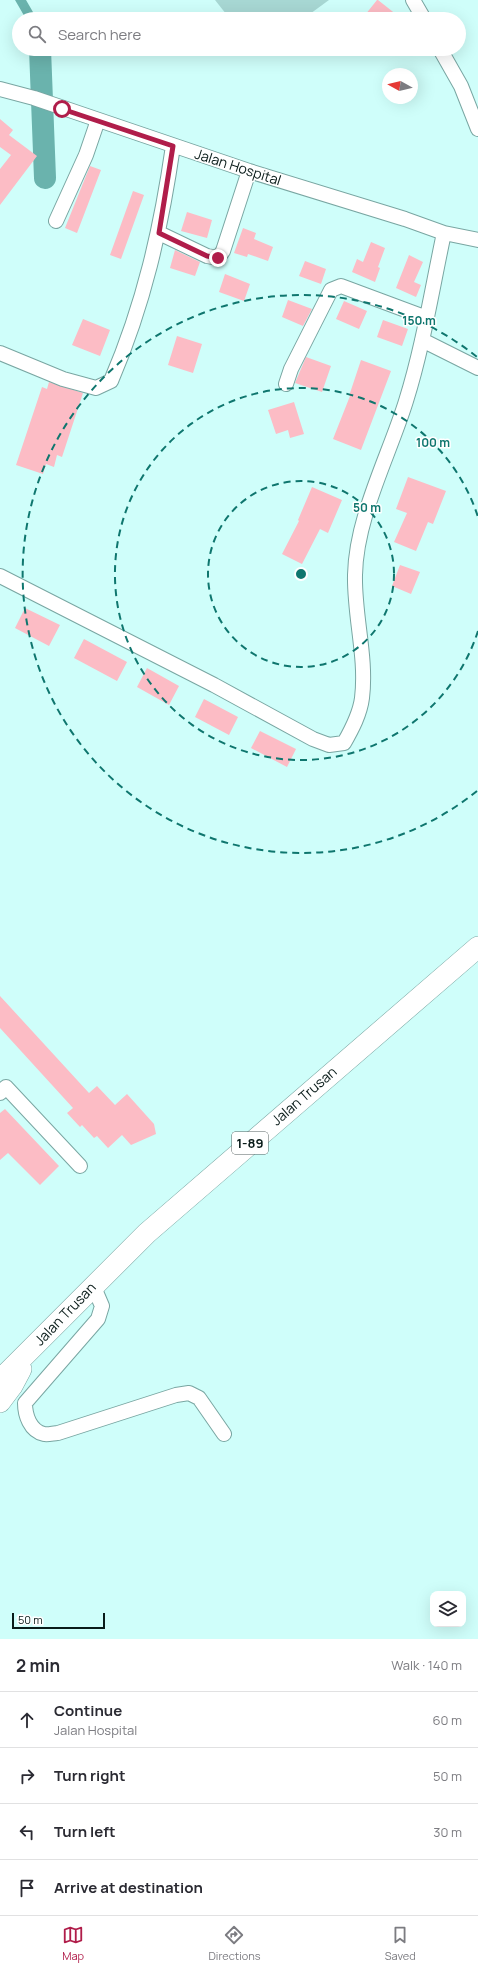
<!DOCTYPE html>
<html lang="en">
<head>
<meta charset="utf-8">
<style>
	:root { --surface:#fff; --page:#f7f7f7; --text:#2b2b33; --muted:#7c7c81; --line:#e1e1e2; --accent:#b01d4a }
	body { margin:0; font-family:Manrope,sans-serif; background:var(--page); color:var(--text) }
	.controls { position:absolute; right:12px; bottom:12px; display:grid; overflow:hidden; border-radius:8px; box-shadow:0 4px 16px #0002 }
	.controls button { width:36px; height:36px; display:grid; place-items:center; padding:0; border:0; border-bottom:1px solid var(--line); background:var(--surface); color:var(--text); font:20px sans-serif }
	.compass { position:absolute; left:382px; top:68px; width:36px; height:36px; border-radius:50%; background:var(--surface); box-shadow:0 4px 16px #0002; rotate:278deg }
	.scale { position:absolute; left:12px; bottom:10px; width:93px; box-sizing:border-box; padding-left:4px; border:2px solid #091b19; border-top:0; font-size:11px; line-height:14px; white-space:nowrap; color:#091b19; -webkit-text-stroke:3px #fff; paint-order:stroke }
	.stop { position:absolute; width:12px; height:12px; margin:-9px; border:3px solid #b01d4a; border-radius:50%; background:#fff }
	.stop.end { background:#b01d4a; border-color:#fff; box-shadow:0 1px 4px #0008 }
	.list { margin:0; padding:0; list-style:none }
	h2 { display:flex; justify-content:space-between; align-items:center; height:52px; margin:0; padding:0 16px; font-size:17px }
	h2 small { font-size:13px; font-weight:400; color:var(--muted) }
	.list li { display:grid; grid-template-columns:26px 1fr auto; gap:12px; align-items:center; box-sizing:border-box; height:56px; padding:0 16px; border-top:1px solid var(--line) }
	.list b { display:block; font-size:15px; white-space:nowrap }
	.list p { margin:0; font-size:13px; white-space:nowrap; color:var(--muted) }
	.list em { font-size:13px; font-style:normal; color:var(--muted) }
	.icon { flex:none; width:22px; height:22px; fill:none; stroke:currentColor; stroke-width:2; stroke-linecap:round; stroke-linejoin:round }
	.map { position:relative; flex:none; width:478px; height:1639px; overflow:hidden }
	.search { position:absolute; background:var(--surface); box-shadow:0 4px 16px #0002; left:12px; right:12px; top:12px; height:44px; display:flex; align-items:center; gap:10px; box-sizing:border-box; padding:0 14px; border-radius:22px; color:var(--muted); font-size:15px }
	.sheet { height:276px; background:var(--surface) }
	nav { display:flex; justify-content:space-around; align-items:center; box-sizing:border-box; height:56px; border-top:1px solid var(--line); background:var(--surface); font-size:11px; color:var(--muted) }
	nav a { display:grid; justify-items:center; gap:2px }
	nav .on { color:var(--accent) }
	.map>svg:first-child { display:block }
	.green { fill:#a7d7d3 }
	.water { fill:#6ab3ad }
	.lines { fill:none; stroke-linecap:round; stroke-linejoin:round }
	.river { stroke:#6ab3ad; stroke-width:22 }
	.building { fill:#fcbcc5 }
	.minor-casing { stroke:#79a6a2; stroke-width:16 }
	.highway-casing { stroke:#79a6a2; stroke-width:22 }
	.minor { stroke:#fff; stroke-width:14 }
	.highway { stroke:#fff; stroke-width:21 }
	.route { stroke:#b01d4a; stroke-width:5 }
	.ring { fill:none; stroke:#0f766e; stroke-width:2; stroke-dasharray:7 5 }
	.labels { text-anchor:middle; stroke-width:3; stroke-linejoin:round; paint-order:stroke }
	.shield { fill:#fff; stroke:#535f5e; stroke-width:1 }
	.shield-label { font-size:13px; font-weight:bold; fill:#091b19 }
	.street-label { font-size:14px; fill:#091b19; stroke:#fff }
	.centre { fill:#0f766e; stroke:#fff; stroke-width:2 }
	.ring-label { font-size:12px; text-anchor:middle; font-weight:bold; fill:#0f766e; stroke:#fff; stroke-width:3; stroke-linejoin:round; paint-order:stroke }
</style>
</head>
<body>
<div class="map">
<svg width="478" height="1639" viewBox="0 0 478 1639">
	<rect width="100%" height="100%" fill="#cffefa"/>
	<!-- green -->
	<path class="green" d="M215,0H329L303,19H230Z"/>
	<!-- water -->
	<path class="water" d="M15,0H26L37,19H26Z
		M35,49H47L48,94L36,91Z"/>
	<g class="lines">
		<!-- river -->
		<path class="river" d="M40,49L45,178"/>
	</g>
	<!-- building -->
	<path class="building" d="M377,0H378L402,19H371L365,15Z
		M0,119L13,130L9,135L37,156L0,205V169L11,155L0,147Z
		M90,166L101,170L77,233L65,228Z
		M133,191L144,195L121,259L110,255Z
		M187,212L212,220L207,238L181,231Z
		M243,228L256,233L254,239L273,247L268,261L248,254L247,257L234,253Z
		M371,242L385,248L378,267L380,268L375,282L352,272L357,259L363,262Z
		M175,250L200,262L195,276L170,268Z
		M409,255L423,262L414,282L421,285L416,297L396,288Z
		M305,261L326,269L321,284L299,276Z
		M225,274L250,284L244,301L219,292Z
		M288,300L312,309L303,326L282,317Z
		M344,301L367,311L359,329L336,319Z
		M83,319L110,330L100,356L72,345Z
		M383,320L408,329L402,346L377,337Z
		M177,336L202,344L193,373L168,365Z
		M306,357L331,366L322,392L295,383Z
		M361,360L391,371L361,450L333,439L350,396H349Z
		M49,382L83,393L62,457L57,455L54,467L46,464L43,474L16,465L42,387L47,389Z
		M294,402L304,434L290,438L288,430L276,434L268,410Z
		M408,477L446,491L433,524L428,522L416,551L394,542L407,513L396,509Z
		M312,487L342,500L328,533L320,529L302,564L282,554L299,521L298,520Z
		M400,565L420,572L411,594L392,586Z
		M25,608L60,625L49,646L15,628Z
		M84,639L127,662L117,681L74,658Z
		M147,668L179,686L169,705L137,687Z
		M204,699L238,717L229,735L195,717Z
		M260,731L296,749L287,767L251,748Z
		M0,996L89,1093L97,1086L115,1105L127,1094L154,1124L156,1134L131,1145L122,1135L108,1148L97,1136L94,1138L82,1125L80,1127L67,1113L73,1108L0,1028Z
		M5,1109L59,1166L40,1185L8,1153L0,1160V1113Z"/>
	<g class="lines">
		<!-- minor casing -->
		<g class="minor-casing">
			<path id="minor" d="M413,0L424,19
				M440,49L461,86L478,129
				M0,89L34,98L249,171L405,219L444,233L478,240
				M56,221L86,155L98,120
				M159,233L207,256L218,258L223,251L249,171
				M422,340L478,368
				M0,353L63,379L96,388L111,381C144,304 161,229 173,146
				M286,384L291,369L331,290L341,286L427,318
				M0,576L214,685L313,739L329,745L344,743C352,729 360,714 362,698C367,657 354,616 355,575C356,517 389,456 406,401C423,347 432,289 444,233
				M0,1093L6,1087L80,1166
				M93,1285L102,1306L98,1319L25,1403C25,1415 30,1431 44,1434C48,1435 54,1433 58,1433L176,1395L189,1393L199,1398L224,1434"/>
		</g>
		<!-- highway casing -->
		<g class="highway-casing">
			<path id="highway" d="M0,1380L147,1233L478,947
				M0,1402L12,1386L21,1369"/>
		</g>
		<!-- minor -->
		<use href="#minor" class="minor"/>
		<!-- highway -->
		<use href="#highway" class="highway"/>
	</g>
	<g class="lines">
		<!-- route -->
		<path class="route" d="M62,109L173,146L159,233L207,256L218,258"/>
	</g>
	<!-- distance rings -->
	<g class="ring">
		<circle cx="301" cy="574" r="93"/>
		<path d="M478 631A186 186 0 1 1 478 517"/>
		<path d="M477 791A279 279 0 1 1 477 357"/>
	</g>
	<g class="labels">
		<!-- shield labels -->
		<rect class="shield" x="232" y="1132" width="36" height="22" rx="3"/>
		<g class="shield-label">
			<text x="250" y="1148">1-89</text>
		</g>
		<!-- street labels -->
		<g class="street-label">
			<text transform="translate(238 167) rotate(18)" y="5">Jalan Hospital</text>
			<text transform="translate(304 1096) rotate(-41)" y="5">Jalan Trusan</text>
			<text transform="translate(65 1314) rotate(-46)" y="5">Jalan Trusan</text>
		</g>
	</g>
	<circle cx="301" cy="574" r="6" class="centre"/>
	<g class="ring-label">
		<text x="419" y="325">150 m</text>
		<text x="433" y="447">100 m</text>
		<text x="367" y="512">50 m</text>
	</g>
</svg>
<div class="controls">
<button><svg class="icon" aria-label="layers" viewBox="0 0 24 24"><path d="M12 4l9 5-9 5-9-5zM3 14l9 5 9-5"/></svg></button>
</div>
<svg class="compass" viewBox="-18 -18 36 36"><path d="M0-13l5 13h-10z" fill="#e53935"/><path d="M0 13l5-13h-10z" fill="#7c7c81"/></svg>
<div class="scale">50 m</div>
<div class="stop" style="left:62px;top:109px"></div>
<div class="stop end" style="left:218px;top:258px"></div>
<div class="search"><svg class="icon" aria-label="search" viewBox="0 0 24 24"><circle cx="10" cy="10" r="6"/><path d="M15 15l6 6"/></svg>Search here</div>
</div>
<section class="sheet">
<h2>2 min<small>Walk · 140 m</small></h2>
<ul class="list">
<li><svg class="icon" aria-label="ahead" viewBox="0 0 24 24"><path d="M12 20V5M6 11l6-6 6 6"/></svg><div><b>Continue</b><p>Jalan Hospital</p></div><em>60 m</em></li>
<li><svg class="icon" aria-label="right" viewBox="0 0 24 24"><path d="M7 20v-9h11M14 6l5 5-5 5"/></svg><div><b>Turn right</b></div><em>50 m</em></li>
<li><svg class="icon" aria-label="left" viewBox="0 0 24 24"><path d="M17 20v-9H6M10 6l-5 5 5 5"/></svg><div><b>Turn left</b></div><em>30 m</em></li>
<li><svg class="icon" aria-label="arrive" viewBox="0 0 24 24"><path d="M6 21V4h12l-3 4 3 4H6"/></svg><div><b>Arrive at destination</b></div></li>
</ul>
</section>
<nav>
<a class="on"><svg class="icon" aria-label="map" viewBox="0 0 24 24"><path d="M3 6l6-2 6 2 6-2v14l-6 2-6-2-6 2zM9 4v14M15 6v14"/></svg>Map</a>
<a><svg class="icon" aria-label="directions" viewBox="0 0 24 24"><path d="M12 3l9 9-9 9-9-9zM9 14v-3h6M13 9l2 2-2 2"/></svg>Directions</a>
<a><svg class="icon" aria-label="saved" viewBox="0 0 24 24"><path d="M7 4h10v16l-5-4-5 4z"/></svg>Saved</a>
</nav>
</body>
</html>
